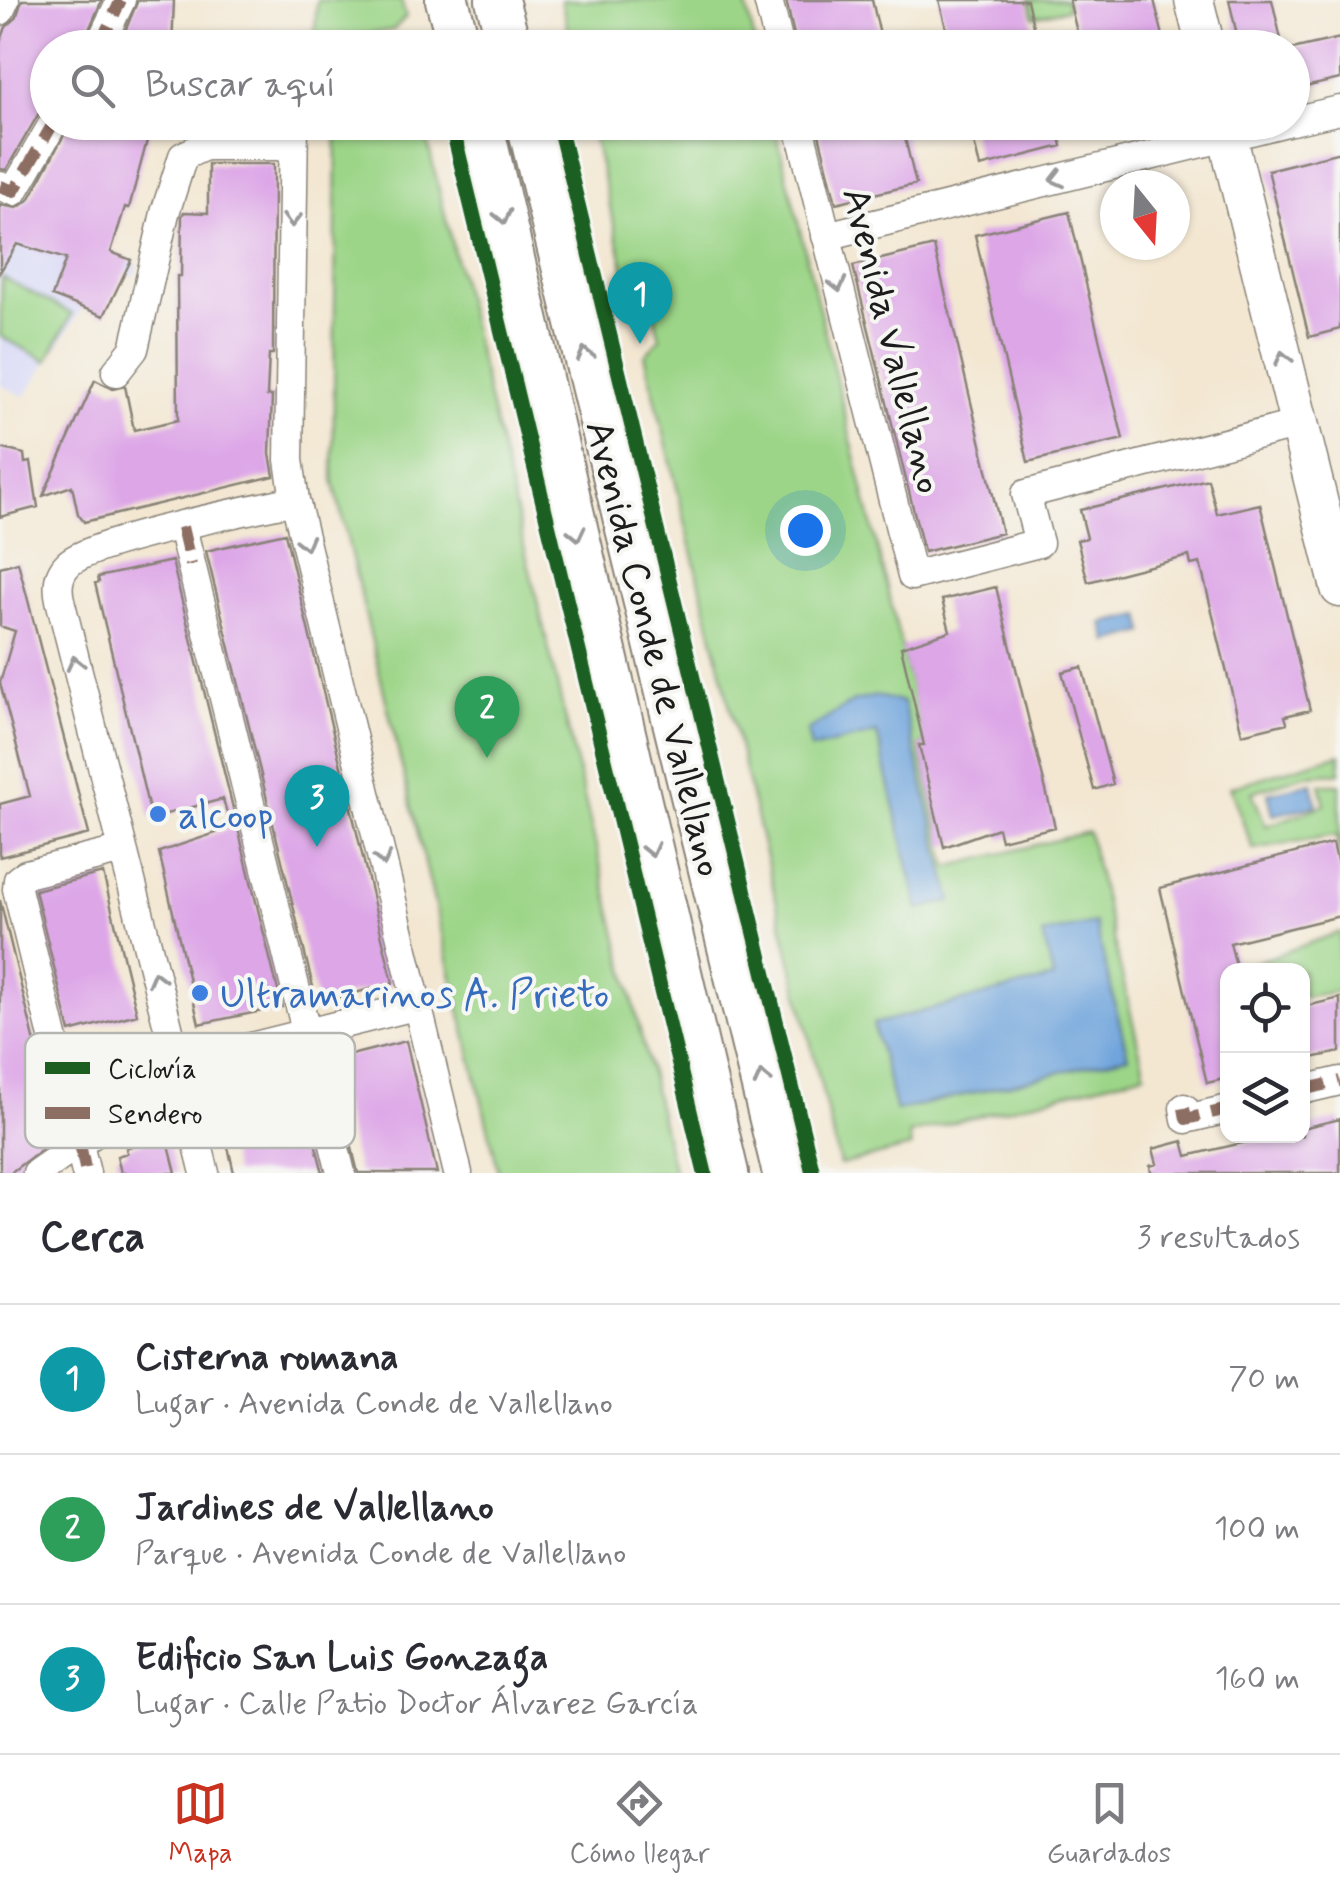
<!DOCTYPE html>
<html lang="es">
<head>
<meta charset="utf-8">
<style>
	:root { --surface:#fff; --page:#f2f2f3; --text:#2b2b33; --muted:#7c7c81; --line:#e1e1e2; --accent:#c8321e }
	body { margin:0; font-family:Mynerve,sans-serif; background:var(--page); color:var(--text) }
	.controls { position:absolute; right:30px; bottom:30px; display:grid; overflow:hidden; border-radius:20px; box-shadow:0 2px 8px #0004 }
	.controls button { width:90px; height:90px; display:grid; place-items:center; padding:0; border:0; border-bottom:2px solid var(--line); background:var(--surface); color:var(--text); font:50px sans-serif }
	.compass { position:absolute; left:1100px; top:170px; width:90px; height:90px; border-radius:50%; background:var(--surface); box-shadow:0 2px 8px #0004; rotate:162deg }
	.you { position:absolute; left:805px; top:530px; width:35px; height:35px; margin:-25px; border:8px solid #fff; border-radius:50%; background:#1a73e8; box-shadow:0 0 0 15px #1a73e833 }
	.badge { display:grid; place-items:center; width:65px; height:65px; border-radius:50%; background:var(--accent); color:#fff; font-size:32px; font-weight:700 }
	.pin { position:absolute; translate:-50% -82px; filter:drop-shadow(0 2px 5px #0008) }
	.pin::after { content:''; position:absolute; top:52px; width:35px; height:30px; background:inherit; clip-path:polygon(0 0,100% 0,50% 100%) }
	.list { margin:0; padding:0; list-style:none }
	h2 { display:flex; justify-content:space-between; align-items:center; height:130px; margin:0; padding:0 40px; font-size:42px }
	h2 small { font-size:32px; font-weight:400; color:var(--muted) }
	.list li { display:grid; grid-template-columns:65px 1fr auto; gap:30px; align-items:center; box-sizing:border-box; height:150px; padding:0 40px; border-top:2px solid var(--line) }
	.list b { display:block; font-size:38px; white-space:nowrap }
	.list p { margin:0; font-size:32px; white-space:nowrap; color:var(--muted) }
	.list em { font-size:32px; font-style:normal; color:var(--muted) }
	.icon { flex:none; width:55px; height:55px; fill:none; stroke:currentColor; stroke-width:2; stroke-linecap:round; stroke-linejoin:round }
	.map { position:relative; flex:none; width:1340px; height:1173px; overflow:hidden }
	.search { position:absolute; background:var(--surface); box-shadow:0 2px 8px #0004; left:30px; right:30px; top:30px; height:110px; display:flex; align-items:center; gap:25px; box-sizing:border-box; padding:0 35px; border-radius:55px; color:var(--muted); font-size:38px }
	.sheet { height:580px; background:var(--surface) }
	nav { display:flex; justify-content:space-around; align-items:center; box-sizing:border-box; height:140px; border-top:2px solid var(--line); background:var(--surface); font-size:28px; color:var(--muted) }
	nav a { display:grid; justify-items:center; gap:5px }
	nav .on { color:var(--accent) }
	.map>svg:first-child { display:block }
	.built { fill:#d6d7f8 }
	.green { fill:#9cd588; stroke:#5c7852; stroke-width:2.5; fill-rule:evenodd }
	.water { fill:#70a4dc; stroke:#46607c; stroke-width:2.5 }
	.building { fill:#dda6e7 }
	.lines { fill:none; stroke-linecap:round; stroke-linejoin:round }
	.street-casing { stroke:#888277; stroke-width:31 }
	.secondary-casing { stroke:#888277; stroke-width:41 }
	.primary-casing { stroke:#888277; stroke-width:46 }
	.street { stroke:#fff; stroke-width:28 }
	.secondary { stroke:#fff; stroke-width:38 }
	.primary { stroke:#fff; stroke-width:42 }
	.quiet { stroke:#8d6e63; stroke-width:12; stroke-dasharray:25 12; stroke-linecap:butt }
	.cycleway-casing { stroke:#f6f6f2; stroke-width:21 }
	.cycleway { stroke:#1b5e20; stroke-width:15 }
	.oneway { stroke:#999 }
	.shop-dot { fill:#3f7fe0; stroke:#f6f6f2; stroke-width:4 }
	.labels { text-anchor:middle; stroke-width:8; stroke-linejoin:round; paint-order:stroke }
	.street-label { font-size:40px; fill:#1c1c1c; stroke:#f6f6f2 }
	.shop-label { font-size:40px; fill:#366cbe; stroke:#f6f6f2; text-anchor:start }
	.key { fill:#f6f6f2; stroke:#b5b5b2; stroke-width:2.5 }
	.key-label { font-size:28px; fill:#1c1c1c }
</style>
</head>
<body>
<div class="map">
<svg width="1340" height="1173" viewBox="0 0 1340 1173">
	<rect width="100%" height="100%" fill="#f6f6f2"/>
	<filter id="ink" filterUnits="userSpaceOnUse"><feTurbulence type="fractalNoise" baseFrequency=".01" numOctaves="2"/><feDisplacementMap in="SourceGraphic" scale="20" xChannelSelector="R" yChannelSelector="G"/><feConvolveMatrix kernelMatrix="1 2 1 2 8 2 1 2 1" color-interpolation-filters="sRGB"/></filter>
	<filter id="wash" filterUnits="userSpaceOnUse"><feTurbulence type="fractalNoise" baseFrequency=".0048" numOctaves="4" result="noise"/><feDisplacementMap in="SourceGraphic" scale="40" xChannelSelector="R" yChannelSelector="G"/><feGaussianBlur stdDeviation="2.25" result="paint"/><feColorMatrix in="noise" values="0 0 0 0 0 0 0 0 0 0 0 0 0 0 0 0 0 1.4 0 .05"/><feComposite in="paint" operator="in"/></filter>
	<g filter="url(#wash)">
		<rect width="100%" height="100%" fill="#f3e7d2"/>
		<!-- built -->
		<path class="built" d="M24,196L117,227L110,251L138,264L134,276L124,272L84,306L25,396L0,385V272Z"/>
		<!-- green -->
		<path class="green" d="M317,0H401L406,17L393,30L314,42Z
			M561,0H745L756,47H572Z
			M1029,0H1066L1067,9L1034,17Z
			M337,123H423L674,1173H499L333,479Z
			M590,123H774L925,744L919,746L948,867L1088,832L1145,1073L909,1134L911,1147L840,1165L645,355L660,338L651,301L630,292ZM877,733L951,901L919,908ZM1054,978L896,1111L874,1024Z
			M2,277L72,314L47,361L0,336Z
			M1340,754V773L1305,775L1252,792L1266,826L1325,805L1320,784H1340V856L1336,835L1253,849L1230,787Z
			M1340,932V991L1303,997L1302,971L1256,970L1254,963Z"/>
		<!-- water -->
		<path class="water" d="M1141,615L1145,632L1108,642L1103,623Z
			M876,696L903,702L952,901L919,909L877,733L811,749L807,731L854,701Z
			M1312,783L1317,805L1273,815L1268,793Z
			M1095,923L1128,1056L896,1111L873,1024L1053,978L1043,934Z"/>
		<g id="blocks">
			<!-- building -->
			<path class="building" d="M22,0H102L81,48H48V106L39,113L6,170L0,169V43L6,27L16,18Z
				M138,0H174L172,48H118Z
				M786,0H872L883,48H797Z
				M939,0H1027L1038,48H951Z
				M1069,0H1154L1166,48H1081Z
				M1229,0H1272L1283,48H1240Z
				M1340,38V79L1292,90V49Z
				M71,122H152L129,208L125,207L111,252L131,260L104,316L52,296L66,259L17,244L0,272V205L17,208L29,200Z
				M816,122H901L916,184L836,203Z
				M969,122H1057L1062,146L980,167Z
				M1340,152V329L1309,337L1268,170Z
				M208,164H274L273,354H269L267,396H272L270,454L274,476L84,522L78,514L72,486L43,496L95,380L113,389L125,386L134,430L178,420L177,276H181L182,216L184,212L208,213Z
				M1069,212L1123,439L1028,462L975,235Z
				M934,246L1002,533L924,552L853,266Z
				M0,448L24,454L25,463L31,462L38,507L0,517Z
				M1208,479L1217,514L1260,504L1310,710L1285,716L1287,723L1242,734L1200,563L1191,565L1189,556L1088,582L1077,540L1087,538L1080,510Z
				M285,533L393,983L317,1003L206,551Z
				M172,561L282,1007L199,1024L159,852L231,828L223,799L151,818L95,583L99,582L98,577Z
				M18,562L89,834L0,857V804L30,796L0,683L15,631L0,626V567Z
				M996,587L1055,827L1001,840L998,828L944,847L919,745H924L901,647L950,631L942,600Z
				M1082,667L1113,784L1094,790L1062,672Z
				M1333,843L1340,873V916L1230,943L1237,970H1228V1078L1207,1083L1160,888Z
				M103,873L137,1014L70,1032L35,890Z
				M0,900L58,1137L10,1173H0Z
				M1340,998V1052L1302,1060V1007Z
				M406,1041L437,1173H358L331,1060Z
				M295,1066L323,1173H234L214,1085L265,1069L266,1073Z
				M1340,1119V1173H1151L1150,1166L1157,1164L1153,1149L1183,1141L1187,1156L1272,1136H1302V1128Z
				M166,1134L176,1173H121L117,1156L127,1153L126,1148Z"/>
		</g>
	</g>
	<g filter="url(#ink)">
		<use href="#blocks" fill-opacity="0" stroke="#888277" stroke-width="2.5"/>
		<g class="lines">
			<!-- street casing -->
			<g class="street-casing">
				<path id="street" d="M768,0L780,48
					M0,11L5,0
					M98,48L121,0
					M426,48L458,41L473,46
					M1292,121L1340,110
					M294,122L289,460L295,500L458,1173
					M798,122L912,576L1039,543L1026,494L1299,424
					M0,186L14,191L54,122
					M826,236L1287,122
					M116,372L134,349L165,213L183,156L205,146H293
					M182,527L341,1173
					M1302,1090L1340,1081
					M1184,1108L1186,1119L1228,1109
					M37,1173L181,1073L211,1057L419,1005
					M86,1173L17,889L18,880L26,874L123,850
					M205,1173L60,600C57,587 58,574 68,564C91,541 254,509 295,500"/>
			</g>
			<!-- secondary casing -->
			<g class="secondary-casing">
				<path id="secondary" d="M1194,0L1206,48
					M1224,122L1340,588"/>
			</g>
			<!-- primary casing -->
			<g class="primary-casing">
				<path id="primary" d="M447,0L460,48
					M497,0L510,48
					M481,122L727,1173
					M528,122L784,1173"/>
			</g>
			<!-- street -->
			<use href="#street" class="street"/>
			<!-- secondary -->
			<use href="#secondary" class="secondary"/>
			<!-- primary -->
			<use href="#primary" class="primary"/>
			<!-- quiet -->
			<path class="quiet" d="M98,48L121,0
				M0,186L14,191L54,122
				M182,527L191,565
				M1302,1090L1340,1081
				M1184,1108L1186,1119L1228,1109
				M80,1144L86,1173"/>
			<!-- cycleway casing -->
			<g class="cycleway-casing">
				<path id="cycleway" d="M451,122L705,1173
					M558,122L813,1173"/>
			</g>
			<!-- cycleway -->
			<use href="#cycleway" class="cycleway"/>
		</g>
		<!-- one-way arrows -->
		<defs><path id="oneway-chevron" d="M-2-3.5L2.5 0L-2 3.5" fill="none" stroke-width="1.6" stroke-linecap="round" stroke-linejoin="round" transform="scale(2.5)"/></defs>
		<g class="oneway">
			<use href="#oneway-chevron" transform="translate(1057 179) rotate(166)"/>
			<use href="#oneway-chevron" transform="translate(503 217) rotate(77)"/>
			<use href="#oneway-chevron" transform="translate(292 220) rotate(91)"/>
			<use href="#oneway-chevron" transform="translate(838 285) rotate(76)"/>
			<use href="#oneway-chevron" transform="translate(585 354) rotate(-104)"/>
			<use href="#oneway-chevron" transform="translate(1283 358) rotate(-104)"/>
			<use href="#oneway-chevron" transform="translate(577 534) rotate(77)"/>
			<use href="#oneway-chevron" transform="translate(305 543) rotate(76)"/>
			<use href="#oneway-chevron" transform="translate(75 663) rotate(-104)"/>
			<use href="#oneway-chevron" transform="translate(651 850) rotate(77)"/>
			<use href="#oneway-chevron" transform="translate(383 859) rotate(76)"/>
			<use href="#oneway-chevron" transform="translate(156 978) rotate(-105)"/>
			<use href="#oneway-chevron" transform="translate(762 1078) rotate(-104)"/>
		</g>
	</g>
	<!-- markers -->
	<g class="shop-dot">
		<circle cx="158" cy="814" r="10"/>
		<circle cx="200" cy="993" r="10"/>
	</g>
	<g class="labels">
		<!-- street labels -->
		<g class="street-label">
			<text transform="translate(894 340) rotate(76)" y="14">Avenida Vallellano</text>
			<text transform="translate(656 648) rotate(76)" y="14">Avenida Conde de Vallellano</text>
		</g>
		<!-- shop labels -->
		<g class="shop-label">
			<text x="178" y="828">alcoop</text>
			<text x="220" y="1007">Ultramarinos A. Prieto</text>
		</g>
	</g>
	<!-- legend -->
	<rect x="25" y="1033" width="330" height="115" rx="15" class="key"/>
	<rect x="45" y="1062" width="45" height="12" fill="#1b5e20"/>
	<rect x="45" y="1107" width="45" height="12" fill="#8d6e63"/>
	<g class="key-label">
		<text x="108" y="1078">Ciclovía</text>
		<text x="108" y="1123">Sendero</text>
	</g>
</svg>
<div class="controls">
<button><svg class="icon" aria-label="locate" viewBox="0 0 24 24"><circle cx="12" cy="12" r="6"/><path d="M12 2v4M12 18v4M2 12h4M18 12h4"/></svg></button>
<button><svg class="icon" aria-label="layers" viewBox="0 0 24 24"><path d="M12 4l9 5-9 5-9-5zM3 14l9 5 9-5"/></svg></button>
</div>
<svg class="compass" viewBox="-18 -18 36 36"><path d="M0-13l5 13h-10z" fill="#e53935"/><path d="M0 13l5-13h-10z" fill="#7c7c81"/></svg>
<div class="you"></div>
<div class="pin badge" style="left:640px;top:344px;background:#0f9aa8">1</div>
<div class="pin badge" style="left:487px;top:758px;background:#2e9e5b">2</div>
<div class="pin badge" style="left:317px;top:847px;background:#0f9aa8">3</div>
<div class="search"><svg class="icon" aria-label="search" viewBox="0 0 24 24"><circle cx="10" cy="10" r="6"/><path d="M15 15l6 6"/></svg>Buscar aquí</div>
</div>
<section class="sheet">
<h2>Cerca<small>3 resultados</small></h2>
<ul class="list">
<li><span class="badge" style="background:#0f9aa8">1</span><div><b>Cisterna romana</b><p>Lugar · Avenida Conde de Vallellano</p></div><em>70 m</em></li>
<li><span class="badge" style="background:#2e9e5b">2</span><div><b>Jardines de Vallellano</b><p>Parque · Avenida Conde de Vallellano</p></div><em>100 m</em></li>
<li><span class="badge" style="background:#0f9aa8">3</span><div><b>Edificio San Luis Gonzaga</b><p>Lugar · Calle Patio Doctor Álvarez García</p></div><em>160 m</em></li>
</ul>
</section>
<nav>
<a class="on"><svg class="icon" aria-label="map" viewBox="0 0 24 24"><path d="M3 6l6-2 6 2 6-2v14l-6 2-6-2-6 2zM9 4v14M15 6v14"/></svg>Mapa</a>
<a><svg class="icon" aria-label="directions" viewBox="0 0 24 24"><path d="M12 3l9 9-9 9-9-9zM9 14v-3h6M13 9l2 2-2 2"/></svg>Cómo llegar</a>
<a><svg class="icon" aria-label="saved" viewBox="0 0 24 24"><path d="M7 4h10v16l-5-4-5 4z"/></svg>Guardados</a>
</nav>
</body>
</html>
